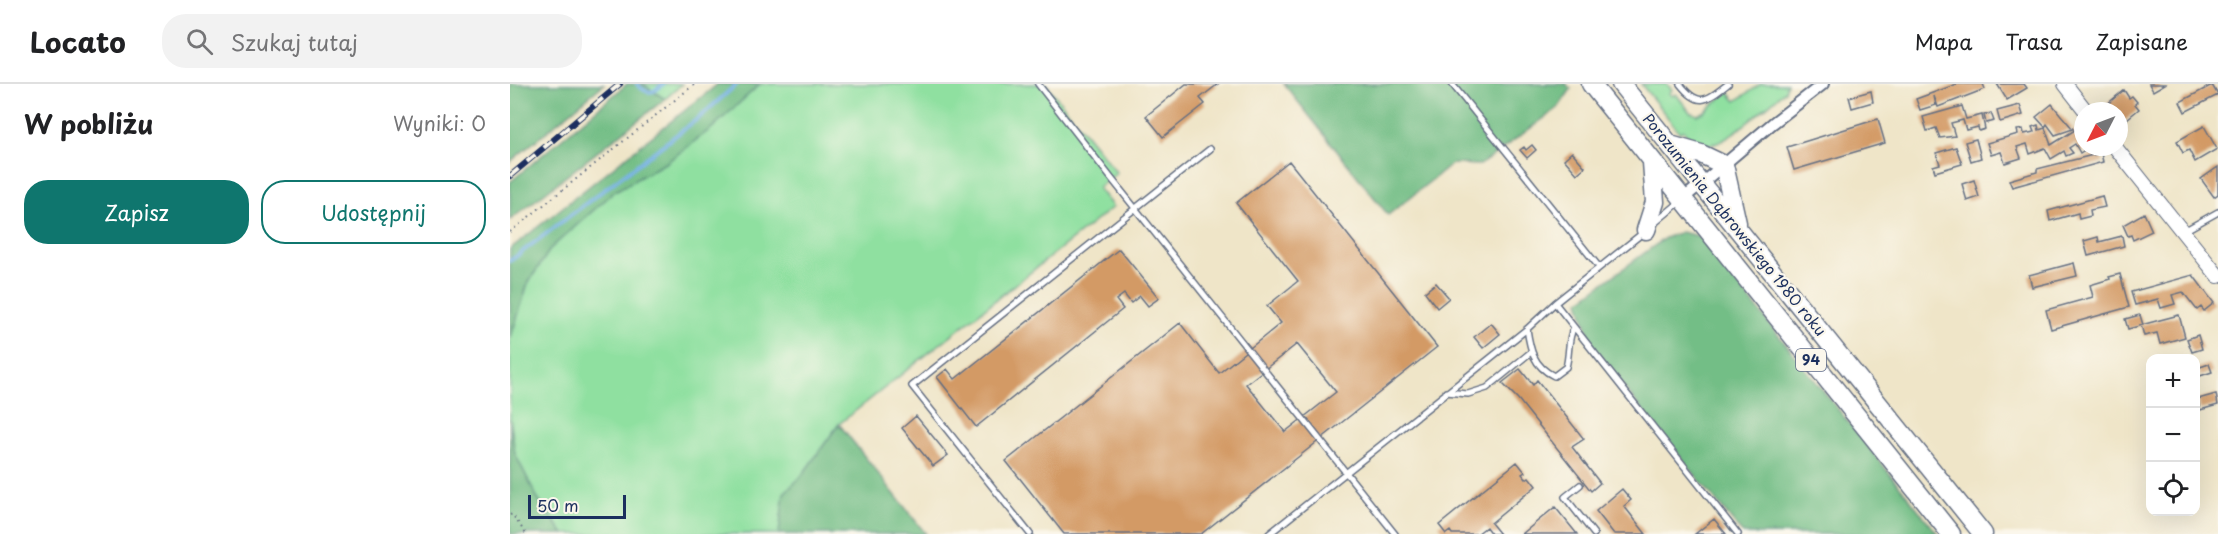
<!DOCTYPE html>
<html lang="pl">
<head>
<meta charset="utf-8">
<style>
	:root { --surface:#fff; --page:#f2f2f2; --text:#202124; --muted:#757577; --line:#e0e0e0; --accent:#0f766e }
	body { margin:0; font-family:"Playpen Sans",sans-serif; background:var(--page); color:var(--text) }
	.controls { position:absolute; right:18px; bottom:18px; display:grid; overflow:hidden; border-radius:12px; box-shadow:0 6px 24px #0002 }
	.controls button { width:54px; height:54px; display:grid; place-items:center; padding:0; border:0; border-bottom:2px solid var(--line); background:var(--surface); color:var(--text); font:30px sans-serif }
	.compass { position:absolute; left:1564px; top:18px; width:54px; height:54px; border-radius:50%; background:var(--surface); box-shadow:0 6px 24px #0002; rotate:228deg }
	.scale { position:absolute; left:18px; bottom:15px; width:98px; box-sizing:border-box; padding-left:6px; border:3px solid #1b2f5e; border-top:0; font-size:16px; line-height:21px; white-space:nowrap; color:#1b2f5e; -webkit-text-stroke:4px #fbf7ec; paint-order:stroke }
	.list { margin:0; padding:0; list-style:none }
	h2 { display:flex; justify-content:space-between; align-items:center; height:78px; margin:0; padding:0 24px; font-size:26px }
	h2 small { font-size:20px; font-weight:400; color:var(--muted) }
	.actions { display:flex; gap:12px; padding:18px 24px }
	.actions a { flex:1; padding:14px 0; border:2px solid var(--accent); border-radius:24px; text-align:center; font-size:21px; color:var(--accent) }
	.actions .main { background:var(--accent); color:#fff }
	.icon { flex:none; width:33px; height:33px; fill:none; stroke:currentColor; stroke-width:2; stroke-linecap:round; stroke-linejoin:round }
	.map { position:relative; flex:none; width:1708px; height:450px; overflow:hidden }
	header { display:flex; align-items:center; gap:36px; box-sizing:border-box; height:84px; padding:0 30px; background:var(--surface); border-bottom:2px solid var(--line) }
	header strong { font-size:28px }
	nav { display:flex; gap:33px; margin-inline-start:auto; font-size:21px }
	.search { width:420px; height:54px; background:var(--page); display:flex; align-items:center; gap:15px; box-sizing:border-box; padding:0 21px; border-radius:24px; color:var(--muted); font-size:22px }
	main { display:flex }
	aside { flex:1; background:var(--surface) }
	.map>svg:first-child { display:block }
	.green { fill:#8fe0a0; stroke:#55887f; stroke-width:1.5 }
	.forest { fill:#73be86; stroke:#477672; stroke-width:1.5 }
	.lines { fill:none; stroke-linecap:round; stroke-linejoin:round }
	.stream { stroke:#74b1e6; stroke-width:4 }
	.building { fill:#d39a65; fill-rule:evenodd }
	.service-casing { stroke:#656f83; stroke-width:8 }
	.minor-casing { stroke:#656f83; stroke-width:14 }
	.tertiary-casing { stroke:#656f83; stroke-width:16 }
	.primary-casing { stroke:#656f83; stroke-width:21 }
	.path { stroke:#656f83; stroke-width:2; stroke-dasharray:1.5 4.5; stroke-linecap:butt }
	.service { stroke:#fff; stroke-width:5 }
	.minor { stroke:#fff; stroke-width:10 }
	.tertiary { stroke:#fff; stroke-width:14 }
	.primary { stroke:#fff; stroke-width:18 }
	.rail-casing { stroke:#1b2f5e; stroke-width:6 }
	.rail { stroke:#fbf7ec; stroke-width:4; stroke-dasharray:11; stroke-linecap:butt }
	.labels { text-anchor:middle; stroke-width:4.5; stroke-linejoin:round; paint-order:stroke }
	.shield { fill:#fbf7ec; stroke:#5e6b89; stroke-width:1.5 }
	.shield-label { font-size:14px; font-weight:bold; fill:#1b2f5e }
	.street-label { font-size:15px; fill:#1b2f5e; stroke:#fbf7ec }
</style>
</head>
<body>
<header>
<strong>Locato</strong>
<div class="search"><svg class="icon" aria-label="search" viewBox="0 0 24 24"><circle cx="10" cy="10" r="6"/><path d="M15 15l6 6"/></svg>Szukaj tutaj</div>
<nav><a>Mapa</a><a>Trasa</a><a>Zapisane</a></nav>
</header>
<main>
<aside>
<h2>W pobliżu<small>Wyniki: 0</small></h2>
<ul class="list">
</ul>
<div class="actions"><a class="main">Zapisz</a><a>Udostępnij</a></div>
</aside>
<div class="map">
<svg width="1708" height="450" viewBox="0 0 1708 450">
	<rect width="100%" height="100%" fill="#fbf7ec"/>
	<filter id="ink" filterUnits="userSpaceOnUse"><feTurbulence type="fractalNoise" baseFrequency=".0167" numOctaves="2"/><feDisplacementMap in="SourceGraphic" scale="12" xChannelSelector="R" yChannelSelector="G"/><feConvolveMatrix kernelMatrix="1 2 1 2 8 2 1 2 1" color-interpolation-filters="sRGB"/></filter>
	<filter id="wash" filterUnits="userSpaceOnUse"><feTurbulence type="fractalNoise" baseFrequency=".008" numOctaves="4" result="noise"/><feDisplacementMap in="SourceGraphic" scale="24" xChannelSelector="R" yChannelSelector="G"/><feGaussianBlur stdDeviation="1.35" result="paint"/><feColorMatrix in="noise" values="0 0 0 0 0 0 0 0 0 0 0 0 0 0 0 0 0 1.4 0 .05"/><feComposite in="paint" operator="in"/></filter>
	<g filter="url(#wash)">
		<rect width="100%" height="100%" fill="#efe5c8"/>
		<!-- green -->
		<path class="green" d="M132,0H172L155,15Z
			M250,0H536L607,89L588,104L603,123L329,340L290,394L274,409L269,450H54L29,417L5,370L0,335V256L18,199L41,164L105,107L156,78L202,44Z
			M1131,0H1157L1162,6L1159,9L1162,12L1166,10L1180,28L1188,31L1194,28L1218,8L1226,17L1251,0H1277L1275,7C1257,21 1213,65 1192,61C1183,59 1179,53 1173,46L1170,49Z"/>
		<!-- forest -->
		<path class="forest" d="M0,0H94L0,78Z
			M117,0H132L155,15L0,136V98Z
			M208,0H250L202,44L157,78L105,107L41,164L18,199L0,256V165Z
			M774,0H1056L1061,5L1048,24L970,81L942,80L878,131Z
			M1171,148L1189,152L1428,450H1233L1083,265L1069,217L1155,154Z
			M0,335L5,370L29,417L54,450H0Z
			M329,340L416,450H269L274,409L290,394Z"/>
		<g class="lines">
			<!-- stream -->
			<path class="stream" d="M127,0C137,11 143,10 153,0
				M0,177L190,33L227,0"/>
		</g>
		<g id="blocks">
			<!-- building -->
			<path class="building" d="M676,0H708L690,14L695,20L653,53L636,32Z
				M1447,0H1473L1475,5L1428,23L1424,12L1426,21L1410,26L1406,15Z
				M1487,0H1514L1517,4L1497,16Z
				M1639,0H1655L1643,7Z
				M1702,1L1708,11L1675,28L1670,18Z
				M1614,6L1619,14L1622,12L1627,18L1625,20L1629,25L1611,40L1609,37V27H1601L1596,21Z
				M1361,7L1363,18L1342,24L1339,13Z
				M1542,20L1550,30L1563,45L1545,51L1537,40L1535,43L1526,33Z
				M1510,21L1513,31L1490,38L1487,27Z
				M1452,22L1456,35L1472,31L1475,45L1469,47L1468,43L1456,46L1453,36L1441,39L1445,52L1430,54L1426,44L1417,47L1413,33Z
				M1481,29L1484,37L1476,39L1474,31Z
				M1368,35L1375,59L1284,86L1277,63Z
				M1528,41L1529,46L1535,44L1541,61L1568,44L1573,52V63H1579L1570,69L1565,60L1559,64L1563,69L1556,72L1554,67L1541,75L1535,64L1520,70L1517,60L1507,63L1511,74L1495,79L1491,68L1481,71L1477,59L1508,50L1507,46L1513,45L1514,50L1524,48L1522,43Z
				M1694,42L1707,65L1685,78L1679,66L1673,69L1667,57Z
				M1466,55L1471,74L1461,77L1455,58Z
				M1022,61L1026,66L1017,74L1010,66L1014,63L1016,66Z
				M1446,63L1452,80L1425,88L1423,82L1430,80L1426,69Z
				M1062,68L1075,83L1067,90L1054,75Z
				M1591,69L1593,78L1502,103L1499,96L1527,88V85Z
				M779,77L927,263L691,450H554L496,377L670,239L709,289L771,239L757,222L788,197L726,119ZM787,260L826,308L775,348L736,300Z
				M1708,83V110L1704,113L1691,95Z
				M1464,96L1469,113L1457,117L1452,100Z
				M1592,112L1595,123L1580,126L1581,132L1569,135L1568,129L1540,137L1538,127Z
				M1634,129L1642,147L1623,156L1621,151L1618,152L1613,141Z
				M1612,152L1614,162L1578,172L1574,157L1588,153L1589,158Z
				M609,165L649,214L638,222L630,212L621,219L614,210L606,216L613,225L466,343L427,293L437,285L445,295Z
				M1564,179L1567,192L1522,203L1519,191Z
				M1610,190L1619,223L1541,245L1536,226L1583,213L1580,201L1600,195L1599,193Z
				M1683,191L1704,219L1694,227L1691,223L1687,226L1673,208L1662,211L1665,220L1651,224L1648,215L1625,221L1621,208Z
				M926,199L939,214L927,224L915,208Z
				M1630,231L1633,241L1618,245L1615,235Z
				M1669,231L1675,253L1650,260L1647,249L1634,252L1631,241Z
				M981,239L990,250L973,264L964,253Z
				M1688,251L1692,265L1682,268L1677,255Z
				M1699,280L1702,288L1690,292L1687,284Z
				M1010,285L1023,301L1027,296L1074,355L1062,363L1090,399L1081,407L1008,315L992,299Z
				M1706,310L1708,321L1690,326L1688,315Z
				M406,332L438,371L423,382L392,344Z
				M1007,378L1015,388L1012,390L1016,395L1019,393L1026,402L981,439L990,450H981L976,443L967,450H942L940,447L936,450L929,441Z
				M1112,405L1121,416L1114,422L1136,450H1104L1086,427Z
				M1045,423L1067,450H1012Z
				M1204,435L1216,450H1185Z"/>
		</g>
	</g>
	<g filter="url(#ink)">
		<use href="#blocks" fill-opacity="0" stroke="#656f83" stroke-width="1.5"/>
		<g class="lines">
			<!-- service casing -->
			<g class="service-casing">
				<path id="service" d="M528,0L601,94L885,450
					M942,0L1089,183
					M1170,0C1189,24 1196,17 1218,0
					M1146,138L1171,117
					M1674,147L1708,128
					M1045,219L1228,450
					M1017,245C1020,265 1023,282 1044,292L1056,283C1060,270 1057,255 1064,243
					M936,308L958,310L977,304L1021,268
					M1070,401L1055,413L1084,450
					M520,450L402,302L700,65
					M759,450L1017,245L1045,219L1134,148"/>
			</g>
			<!-- minor casing -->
			<g class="minor-casing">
				<path id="minor" d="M1173,115L1263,39L1313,0"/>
			</g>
			<!-- tertiary casing -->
			<g class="tertiary-casing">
				<path id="tertiary" d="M1555,0L1576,27
					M1605,63L1708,192"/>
			</g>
			<!-- primary casing -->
			<g class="primary-casing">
				<path id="primary" d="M1081,0L1441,450
					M1111,0L1473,450
					M1160,61L1191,70L1214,81L1227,139
					M1136,146L1145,118L1142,78"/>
			</g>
			<!-- path -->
			<path class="path" d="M0,148L185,0
				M0,431L2,430L16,450"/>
			<!-- service -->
			<use href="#service" class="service"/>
			<!-- minor -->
			<use href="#minor" class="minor"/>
			<!-- tertiary -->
			<use href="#tertiary" class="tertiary"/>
			<!-- primary -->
			<use href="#primary" class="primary"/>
			<!-- rail casing -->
			<g class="rail-casing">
				<path id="rail" d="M0,92L110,0"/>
			</g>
			<!-- rail -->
			<use href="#rail" class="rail"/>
		</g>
	</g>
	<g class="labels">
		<!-- shield labels -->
		<rect class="shield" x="1286" y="265" width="30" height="22" rx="4.5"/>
		<g class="shield-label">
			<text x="1301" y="281">94</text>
		</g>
		<!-- street labels -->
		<g class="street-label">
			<text transform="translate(1224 141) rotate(51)" y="5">Porozumienia Dąbrowskiego 1980 roku</text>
		</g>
	</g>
</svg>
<div class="controls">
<button>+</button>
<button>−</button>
<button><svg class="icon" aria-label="locate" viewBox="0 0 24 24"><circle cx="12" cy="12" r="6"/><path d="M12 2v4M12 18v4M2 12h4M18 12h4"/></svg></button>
</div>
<svg class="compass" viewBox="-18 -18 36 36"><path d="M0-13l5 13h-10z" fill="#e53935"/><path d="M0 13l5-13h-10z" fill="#757577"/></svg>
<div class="scale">50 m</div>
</div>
</main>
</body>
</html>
